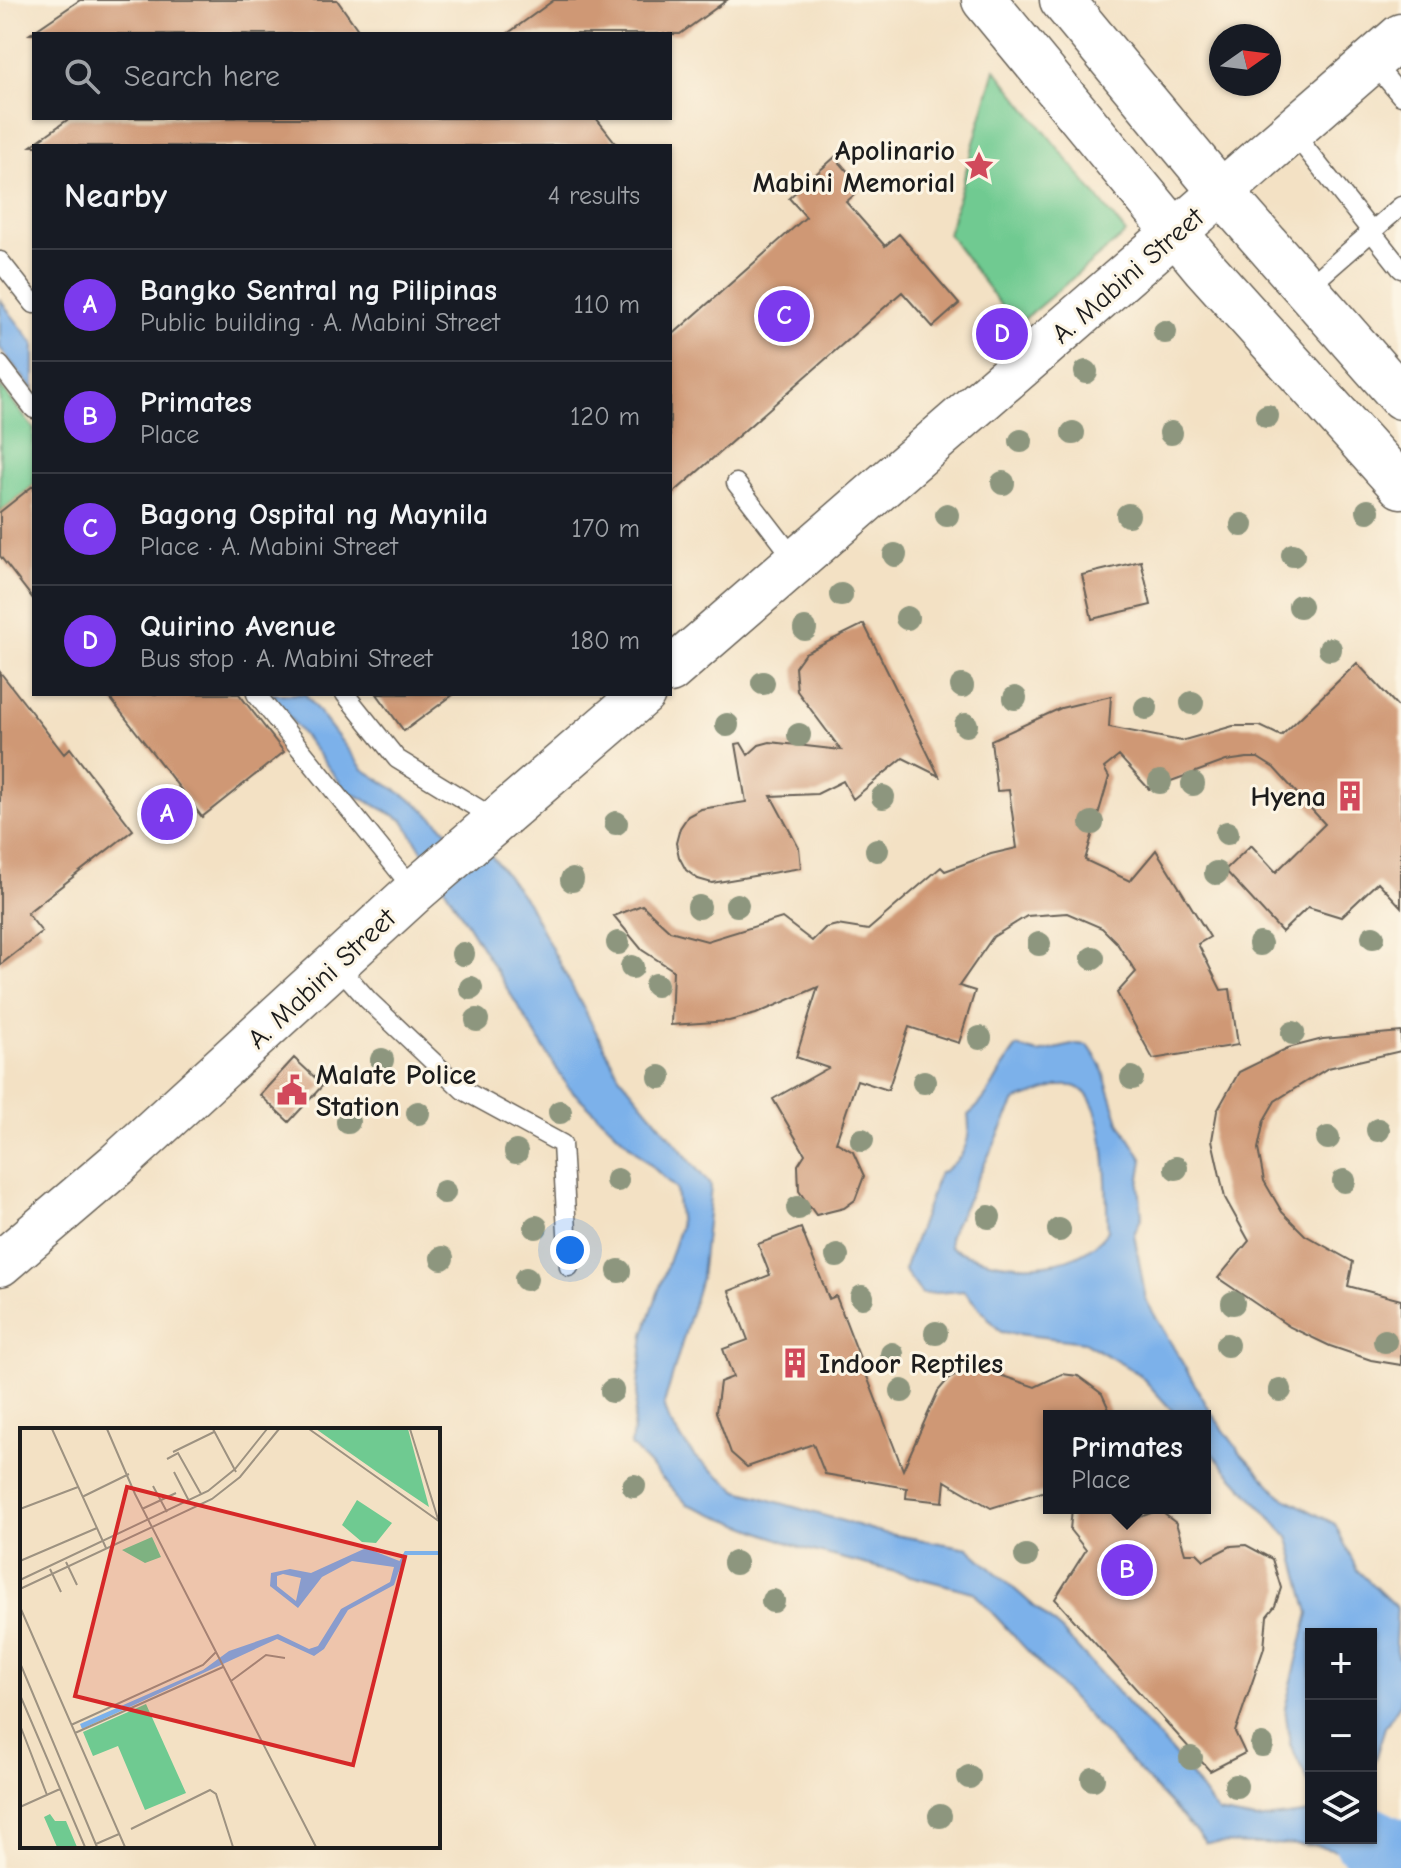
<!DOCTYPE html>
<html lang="en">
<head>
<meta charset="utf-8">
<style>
	:root { --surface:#171b24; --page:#242831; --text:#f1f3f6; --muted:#9ea1a6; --line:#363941; --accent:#7c3aed }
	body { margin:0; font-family:"Comic Neue",sans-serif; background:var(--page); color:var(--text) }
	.controls { position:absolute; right:24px; bottom:24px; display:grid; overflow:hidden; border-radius:0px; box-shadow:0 2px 6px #0004 }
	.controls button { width:72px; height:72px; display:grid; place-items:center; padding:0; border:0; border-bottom:2px solid var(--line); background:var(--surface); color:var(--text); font:40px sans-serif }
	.compass { position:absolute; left:1209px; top:24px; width:72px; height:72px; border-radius:50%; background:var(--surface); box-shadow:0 2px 6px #0004; rotate:76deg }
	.you { position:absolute; left:570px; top:1250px; width:28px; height:28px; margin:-20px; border:6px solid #fff; border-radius:50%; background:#1a73e8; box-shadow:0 0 0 12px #1a73e833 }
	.badge { display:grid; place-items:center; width:52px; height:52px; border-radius:50%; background:var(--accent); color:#fff; font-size:26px; font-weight:700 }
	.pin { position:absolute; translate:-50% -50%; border:4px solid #fff; box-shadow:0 2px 8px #0006 }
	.popup { position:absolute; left:1043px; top:1410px; width:168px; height:104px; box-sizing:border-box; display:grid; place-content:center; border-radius:0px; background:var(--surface); filter:drop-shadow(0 2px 6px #0005); font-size:26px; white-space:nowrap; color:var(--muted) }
	.popup b { font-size:30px; color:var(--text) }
	.popup::after { content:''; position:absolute; left:50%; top:100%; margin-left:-16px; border:16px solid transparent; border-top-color:var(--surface) }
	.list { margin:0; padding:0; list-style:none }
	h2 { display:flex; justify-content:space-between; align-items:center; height:104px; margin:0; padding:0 32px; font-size:34px }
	h2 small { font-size:26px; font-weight:400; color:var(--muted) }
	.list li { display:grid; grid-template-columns:52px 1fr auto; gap:24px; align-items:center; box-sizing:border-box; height:112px; padding:0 32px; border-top:2px solid var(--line) }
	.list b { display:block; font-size:30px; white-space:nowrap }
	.list p { margin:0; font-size:26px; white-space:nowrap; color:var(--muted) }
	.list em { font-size:26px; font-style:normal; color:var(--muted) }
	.icon { flex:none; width:44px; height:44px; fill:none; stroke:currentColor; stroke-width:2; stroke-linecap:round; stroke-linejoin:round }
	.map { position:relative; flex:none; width:1401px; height:1868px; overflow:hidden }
	.search { position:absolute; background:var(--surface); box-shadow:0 2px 6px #0004; left:32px; top:32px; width:640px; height:88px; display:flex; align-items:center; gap:20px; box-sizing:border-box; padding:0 28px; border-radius:0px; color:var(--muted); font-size:30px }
	.panel { position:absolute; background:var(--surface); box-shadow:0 2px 6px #0004; left:32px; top:144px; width:640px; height:552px; border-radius:0px }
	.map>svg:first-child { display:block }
	.green { fill:#6fca91; stroke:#467356; stroke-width:2 }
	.water { fill:#7cb1ea; stroke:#4c6683; stroke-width:2; fill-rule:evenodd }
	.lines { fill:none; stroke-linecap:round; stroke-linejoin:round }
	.river { stroke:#7cb1ea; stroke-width:66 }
	.building { fill:#cf9875 }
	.service-casing { stroke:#676157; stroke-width:21 }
	.secondary-casing { stroke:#676157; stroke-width:47 }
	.primary-casing { stroke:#676157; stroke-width:47 }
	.service { stroke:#fff; stroke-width:18 }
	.secondary { stroke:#fff; stroke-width:44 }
	.primary { stroke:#fff; stroke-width:44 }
	.tree { fill:#8d967e }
	.labels { text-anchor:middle; stroke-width:6; stroke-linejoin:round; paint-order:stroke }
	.poi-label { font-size:28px; font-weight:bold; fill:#1c1c1c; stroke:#fcf5e5; text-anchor:end }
	.street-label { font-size:28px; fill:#1c1c1c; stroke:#fcf5e5 }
	.inset-river { fill:none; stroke:#7cb1ea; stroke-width:4 }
	.inset-road { fill:none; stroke:#9d9281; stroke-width:2 }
	.view { fill:#d62828; fill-opacity:0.15; stroke:#d62828; stroke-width:4 }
	.inset-edge { fill:none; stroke:#1c1c1c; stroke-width:4 }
</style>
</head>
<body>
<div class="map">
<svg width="1401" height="1868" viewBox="0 0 1401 1868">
	<rect width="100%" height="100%" fill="#fcf5e5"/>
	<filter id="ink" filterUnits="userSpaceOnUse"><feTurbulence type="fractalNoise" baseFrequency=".0125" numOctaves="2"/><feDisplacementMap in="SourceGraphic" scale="16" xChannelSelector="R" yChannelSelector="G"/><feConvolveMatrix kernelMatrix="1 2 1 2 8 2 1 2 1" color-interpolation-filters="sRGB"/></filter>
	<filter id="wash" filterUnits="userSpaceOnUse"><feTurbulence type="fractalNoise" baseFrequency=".006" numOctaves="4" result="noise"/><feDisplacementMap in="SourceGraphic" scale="32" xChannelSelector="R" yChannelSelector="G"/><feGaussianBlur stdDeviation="1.8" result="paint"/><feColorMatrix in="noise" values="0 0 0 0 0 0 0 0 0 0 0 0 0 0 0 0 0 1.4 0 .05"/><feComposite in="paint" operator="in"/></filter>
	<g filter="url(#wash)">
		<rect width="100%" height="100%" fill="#f3e1c4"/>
		<!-- green -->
		<path class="green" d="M995,69L1126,233L1016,326L948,234Z
			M0,386L34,429V485L0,512Z"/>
		<!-- water -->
		<path class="water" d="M0,300L34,344V391L0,348Z
			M271,694H305L363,769L418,804L479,859L491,855L527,902L619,1075L711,1186L701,1278L664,1404L670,1423L695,1457L739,1491L884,1533L968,1548L1062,1631L1180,1761L1218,1813L1256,1820L1311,1813V1838H1363V1856L1314,1845L1206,1843L973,1592L802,1548L687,1504L631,1446L644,1334L680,1227L676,1189L568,1087L403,820L346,790Z
			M1076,1044L1088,1045L1101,1065L1119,1122L1143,1160L1139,1184L1142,1216L1134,1234L1146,1300L1212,1414L1240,1452L1281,1496L1335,1524L1357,1570L1397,1608L1395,1644L1401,1665V1702L1385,1727L1371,1772V1634H1311V1788L1290,1744L1285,1708L1309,1613L1289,1538L1205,1446V1416H1177L1139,1374L1084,1342L1001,1332L964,1291L922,1294L904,1270L939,1174C963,1161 972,1142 968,1115C992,1096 998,1070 1017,1047L1038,1053ZM1058,1086C1063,1086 1072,1085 1077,1087C1111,1102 1105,1199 1108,1231C1073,1277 996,1271 950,1247L949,1237L1015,1101Z"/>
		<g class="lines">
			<!-- river -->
			<path class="river" d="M1366,1838L1401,1855"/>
		</g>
		<g id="blocks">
			<!-- building -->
			<path class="building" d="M80,0H337L361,34H30Z
				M554,0H727L680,34H507Z
				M70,118H596L618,146H31Z
				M835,157L862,188L846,202L885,246L899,234L959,304L933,327L902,292L670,496V337L806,217L789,198Z
				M34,485V600L0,556V512Z
				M1141,561L1151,605L1092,619L1082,575Z
				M864,624L939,776L903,758L853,799L843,781L817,794L771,796L799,848L801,868L712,883L698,879L686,870L679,857L676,843L680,828L688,816L701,809L746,802L736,744L741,743L748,755L759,745L770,742L841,750L797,691L795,667L805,653Z
				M1357,663L1401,710V907L1378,882L1341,917L1308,907L1282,932L1225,870L1251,845L1276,872L1325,824L1274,768L1258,758H1247L1226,761L1149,789L1119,756L1104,768L1109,777L1085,860L1130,881L1156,850L1210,937L1198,944L1221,990L1230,989L1238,1045L1153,1059L1117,993L1136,972L1116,942L1102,928L1067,913L1027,916L993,937L959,986L975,991L959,1043L909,1027L888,1090L857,1080L836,1142L853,1152L864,1176L855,1200L844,1208L816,1215L799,1191L798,1165L805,1154L773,1099L828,1068L796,1057L818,987L756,1014L729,1021L671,1025L673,970L642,950L614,916L642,905L670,931L707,941L782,918L812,941L825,928L837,925L868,930L941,867L945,871L991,854L1017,848L1009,790L997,791L991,740L1061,708L1111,696L1109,727L1181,741L1233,726H1260L1281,736Z
				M0,672L64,754L70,748L133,830L27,913L42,932L0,965Z
				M107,694H239L284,752L202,817Z
				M377,694H454L404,731Z
				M1401,1032V1051L1328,1068L1275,1101L1264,1120L1258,1149L1264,1181L1282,1212L1305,1235L1353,1262L1348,1286L1401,1300V1365L1371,1360L1330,1346L1290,1327L1218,1278L1249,1241L1225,1198L1212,1140L1217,1111L1239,1072L1288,1048L1323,1039Z
				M294,1058L323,1085L289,1122L260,1095Z
				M801,1228L829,1299L836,1296L903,1470L938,1391L950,1377L960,1373L985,1370L1035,1387L1062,1374L1078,1376L1102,1394L1112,1416H1049V1490L991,1508L945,1481L943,1502L906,1498L907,1488L825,1474L813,1444L747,1467L731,1453L716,1412L720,1382L733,1377L723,1349L748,1340L729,1291L770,1275L758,1244Z
				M1072,1508H1134L1138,1518L1159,1510L1176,1523L1185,1553H1197L1204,1560L1231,1546L1246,1545L1272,1559L1281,1588L1275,1606L1267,1616L1264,1648L1235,1732L1245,1753L1210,1771L1055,1599L1086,1550L1070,1530Z"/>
		</g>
	</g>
	<g filter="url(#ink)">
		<use href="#blocks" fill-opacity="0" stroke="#676157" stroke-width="2"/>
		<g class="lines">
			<!-- service casing -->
			<g class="service-casing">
				<path id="service" d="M1371,60L1401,96
					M1291,130L1401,269
					M0,261L34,304
					M1306,289L1401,206
					M0,365L34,409
					M736,483L796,561
					M256,694L415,891
					M345,694L397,759L497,820
					M337,965L368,1000L463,1090L562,1144L569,1267"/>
			</g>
			<!-- secondary casing -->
			<g class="secondary-casing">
				<path id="secondary" d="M670,671L1401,36
					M0,1264L116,1165L415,891L643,694"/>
			</g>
			<!-- primary casing -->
			<g class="primary-casing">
				<path id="primary" d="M984,0L1204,267L1401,486
					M1062,0L1221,192L1401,397"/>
			</g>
			<!-- service -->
			<use href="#service" class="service"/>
			<!-- secondary -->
			<use href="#secondary" class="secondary"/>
			<!-- primary -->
			<use href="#primary" class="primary"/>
		</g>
		<!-- trees -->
		<g class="tree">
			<circle cx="1165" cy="332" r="12"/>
			<circle cx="1086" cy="372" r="12"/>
			<circle cx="1267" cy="416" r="12"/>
			<circle cx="1073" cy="433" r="12"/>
			<circle cx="1171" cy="433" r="12"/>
			<circle cx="1021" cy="441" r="12"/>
			<circle cx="1003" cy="483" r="12"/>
			<circle cx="1368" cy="511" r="12"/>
			<circle cx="947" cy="515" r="12"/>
			<circle cx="1128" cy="515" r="12"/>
			<circle cx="1242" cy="525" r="12"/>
			<circle cx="895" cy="555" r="12"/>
			<circle cx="1293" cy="555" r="12"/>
			<circle cx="841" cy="595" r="12"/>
			<circle cx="1300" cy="606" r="12"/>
			<circle cx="907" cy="618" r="12"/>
			<circle cx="805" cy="629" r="12"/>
			<circle cx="1330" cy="649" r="12"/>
			<circle cx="763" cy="683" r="12"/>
			<circle cx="962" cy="686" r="12"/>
			<circle cx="1015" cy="698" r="12"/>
			<circle cx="1192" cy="703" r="12"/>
			<circle cx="1146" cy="708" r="12"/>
			<circle cx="727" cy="725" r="12"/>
			<circle cx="966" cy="725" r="12"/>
			<circle cx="799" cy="735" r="12"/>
			<circle cx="1160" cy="782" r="12"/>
			<circle cx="1193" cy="784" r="12"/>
			<circle cx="883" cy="797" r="12"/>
			<circle cx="616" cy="823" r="12"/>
			<circle cx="1092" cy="823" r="12"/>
			<circle cx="1227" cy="833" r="12"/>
			<circle cx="877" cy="850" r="12"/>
			<circle cx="1216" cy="873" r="12"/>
			<circle cx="572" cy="880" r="12"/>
			<circle cx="737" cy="905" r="12"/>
			<circle cx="699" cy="907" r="12"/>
			<circle cx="1373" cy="937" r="12"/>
			<circle cx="618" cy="943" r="12"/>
			<circle cx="1039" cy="944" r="12"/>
			<circle cx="1260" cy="944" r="12"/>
			<circle cx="463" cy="954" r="12"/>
			<circle cx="1093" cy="958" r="12"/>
			<circle cx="632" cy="967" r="12"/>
			<circle cx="656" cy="985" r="12"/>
			<circle cx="471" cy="988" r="12"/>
			<circle cx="477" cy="1020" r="12"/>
			<circle cx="1293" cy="1033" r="12"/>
			<circle cx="980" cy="1038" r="12"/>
			<circle cx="382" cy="1060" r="12"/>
			<circle cx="660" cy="1077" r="12"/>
			<circle cx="1132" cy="1078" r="12"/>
			<circle cx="924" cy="1082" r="12"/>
			<circle cx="560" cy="1112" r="12"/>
			<circle cx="418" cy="1113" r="12"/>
			<circle cx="348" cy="1122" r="12"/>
			<circle cx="1378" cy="1130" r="12"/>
			<circle cx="1328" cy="1138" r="12"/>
			<circle cx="862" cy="1140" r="12"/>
			<circle cx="516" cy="1152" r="12"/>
			<circle cx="1176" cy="1168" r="12"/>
			<circle cx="617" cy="1180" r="12"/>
			<circle cx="1344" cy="1181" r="12"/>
			<circle cx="444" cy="1192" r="12"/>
			<circle cx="798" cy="1208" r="12"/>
			<circle cx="989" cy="1217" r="12"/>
			<circle cx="536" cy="1227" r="12"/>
			<circle cx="1059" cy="1230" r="12"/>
			<circle cx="837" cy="1256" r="12"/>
			<circle cx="442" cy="1258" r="12"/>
			<circle cx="619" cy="1271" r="12"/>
			<circle cx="526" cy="1279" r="12"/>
			<circle cx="862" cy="1297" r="12"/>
			<circle cx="1233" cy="1303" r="12"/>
			<circle cx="936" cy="1333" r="12"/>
			<circle cx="1385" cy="1341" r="12"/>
			<circle cx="1227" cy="1345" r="12"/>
			<circle cx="892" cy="1354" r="12"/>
			<circle cx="1280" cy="1390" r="12"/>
			<circle cx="612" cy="1391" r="12"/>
			<circle cx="902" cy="1391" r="12"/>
			<circle cx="634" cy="1486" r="12"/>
			<circle cx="1026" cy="1556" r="12"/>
			<circle cx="735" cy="1563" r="12"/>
			<circle cx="773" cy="1601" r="12"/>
			<circle cx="1262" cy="1745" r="12"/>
			<circle cx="1191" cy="1758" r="12"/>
			<circle cx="969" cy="1777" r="12"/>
			<circle cx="1093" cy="1779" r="12"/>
			<circle cx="1236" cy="1786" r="12"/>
			<circle cx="940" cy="1816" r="12"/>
		</g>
	</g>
	<!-- icons -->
	<defs>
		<g id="sight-bare" transform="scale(2.4)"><path d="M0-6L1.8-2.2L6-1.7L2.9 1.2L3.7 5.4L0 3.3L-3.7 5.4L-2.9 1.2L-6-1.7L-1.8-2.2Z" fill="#d1495b" stroke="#fcf5e5" stroke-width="2.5" paint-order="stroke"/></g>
		<g id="building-bare" transform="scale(2.4)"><path d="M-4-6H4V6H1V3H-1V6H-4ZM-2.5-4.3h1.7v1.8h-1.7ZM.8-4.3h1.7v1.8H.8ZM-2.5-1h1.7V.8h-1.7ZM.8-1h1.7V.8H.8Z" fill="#d1495b" stroke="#fcf5e5" stroke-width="2.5" paint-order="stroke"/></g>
		<g id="civic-bare" transform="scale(2.4)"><path d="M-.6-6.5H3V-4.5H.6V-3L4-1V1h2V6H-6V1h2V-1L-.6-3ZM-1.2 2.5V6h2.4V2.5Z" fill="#d1495b" stroke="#fcf5e5" stroke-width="2.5" paint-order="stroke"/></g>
	</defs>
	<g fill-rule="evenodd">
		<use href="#sight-bare" x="979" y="166"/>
		<use href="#building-bare" x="1350" y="796"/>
		<use href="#civic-bare" x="292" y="1090"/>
		<use href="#building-bare" x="795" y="1363"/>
	</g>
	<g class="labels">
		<!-- poi labels -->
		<g class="poi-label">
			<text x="955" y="160">Apolinario<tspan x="955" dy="32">Mabini Memorial</tspan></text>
			<text x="1326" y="806">Hyena</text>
			<text x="316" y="1084" text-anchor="start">Malate Police<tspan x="316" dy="32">Station</tspan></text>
			<text x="819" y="1373" text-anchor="start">Indoor Reptiles</text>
		</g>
		<!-- street labels -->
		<g class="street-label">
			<text transform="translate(1127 275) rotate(-41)" y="10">A. Mabini Street</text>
			<text transform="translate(321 978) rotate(-43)" y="10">A. Mabini Street</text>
		</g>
	</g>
	<!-- overview -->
	<g transform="translate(20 1428)">
		<rect width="420" height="420" fill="#f3e1c4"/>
		<path d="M296,1H388L409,79L357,44ZM337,72L372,95L356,115L342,114L322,97ZM132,109L141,129L125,135L102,122ZM126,276L166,365L125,382L98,318L73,328L63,304ZM30,386L35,393H46L57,419H37L24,389Z" fill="#6fca91"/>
		<path d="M346,120L382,134L374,157L328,182L304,221L294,228L257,211L62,301L60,296L183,242L209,223L258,206L289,221L298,218L321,181L370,154L374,139L332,133L302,149L278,180L250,158L251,145L270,141L291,145ZM263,146L281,150L276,173L257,158V148Z" fill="#7cb1ea" fill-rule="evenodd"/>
		<path class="inset-river" d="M375,146L386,125H420"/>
		<path class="inset-road" d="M32,1L86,120M87,1L115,66L296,419M193,1L216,44M289,1L420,94M390,1L418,91M153,24L194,4M147,31L158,25L181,66M154,44L169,73M133,58L147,84M62,69L109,46M0,81L58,59M122,81L156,65M0,133L77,100M46,134L57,157M30,141L41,164M0,152L188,63L215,41L247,1M0,161L192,71L220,49L259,1M0,179L105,419M0,235L77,419M211,253L246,227L265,230M0,267L65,419M0,297L27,367M51,297L183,237L196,224M55,305L203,239M0,379L40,361M111,401L190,362L196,366L213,419M76,416L99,406"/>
		<path class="view" d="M107,59L385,129L333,337L55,268Z"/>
		<rect width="420" height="420" class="inset-edge"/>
	</g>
</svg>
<div class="controls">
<button>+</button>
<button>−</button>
<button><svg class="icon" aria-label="layers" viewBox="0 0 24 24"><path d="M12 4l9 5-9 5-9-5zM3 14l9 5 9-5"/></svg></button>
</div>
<svg class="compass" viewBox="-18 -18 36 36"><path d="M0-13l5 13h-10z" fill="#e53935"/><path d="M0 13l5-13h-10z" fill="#9ea1a6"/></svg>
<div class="you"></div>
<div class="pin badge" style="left:167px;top:814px">A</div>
<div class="pin badge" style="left:1127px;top:1570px">B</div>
<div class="popup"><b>Primates</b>Place</div>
<div class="pin badge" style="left:784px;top:316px">C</div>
<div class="pin badge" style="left:1002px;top:334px">D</div>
<div class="search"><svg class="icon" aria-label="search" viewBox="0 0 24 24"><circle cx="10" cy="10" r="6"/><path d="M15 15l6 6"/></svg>Search here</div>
<section class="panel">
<h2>Nearby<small>4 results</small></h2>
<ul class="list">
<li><span class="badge">A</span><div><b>Bangko Sentral ng Pilipinas</b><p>Public building · A. Mabini Street</p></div><em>110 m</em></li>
<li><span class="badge">B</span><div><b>Primates</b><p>Place</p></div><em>120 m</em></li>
<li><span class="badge">C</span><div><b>Bagong Ospital ng Maynila</b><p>Place · A. Mabini Street</p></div><em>170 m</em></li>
<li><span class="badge">D</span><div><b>Quirino Avenue</b><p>Bus stop · A. Mabini Street</p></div><em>180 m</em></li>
</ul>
</section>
</div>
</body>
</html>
